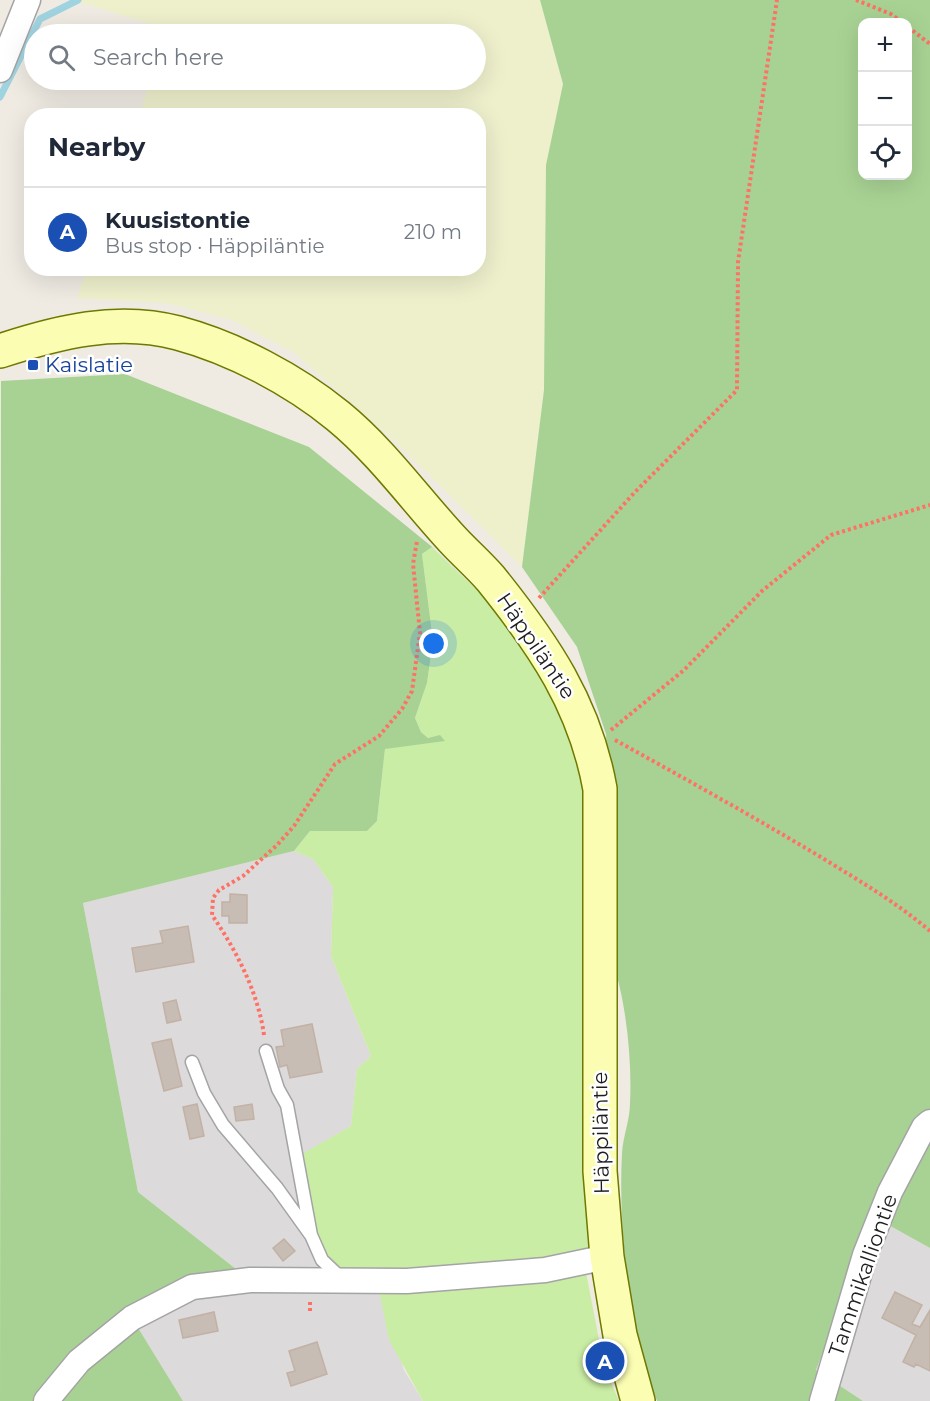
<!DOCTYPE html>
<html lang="en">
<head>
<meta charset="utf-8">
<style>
	:root { --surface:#fff; --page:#f6f6f7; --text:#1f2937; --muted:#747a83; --line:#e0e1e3; --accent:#cb0004 }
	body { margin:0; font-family:Montserrat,sans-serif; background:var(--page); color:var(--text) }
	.controls { position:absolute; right:18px; top:18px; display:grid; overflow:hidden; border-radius:12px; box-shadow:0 6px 24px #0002 }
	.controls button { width:54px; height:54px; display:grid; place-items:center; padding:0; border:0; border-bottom:2px solid var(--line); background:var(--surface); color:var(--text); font:30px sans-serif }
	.you { position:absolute; left:434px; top:644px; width:21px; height:21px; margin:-15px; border:4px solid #fff; border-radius:50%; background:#1a73e8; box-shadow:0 0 0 9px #1a73e833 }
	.badge { display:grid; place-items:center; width:39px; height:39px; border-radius:50%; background:var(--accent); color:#fff; font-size:20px; font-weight:700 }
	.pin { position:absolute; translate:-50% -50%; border:3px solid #fff; box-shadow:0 2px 6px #0006 }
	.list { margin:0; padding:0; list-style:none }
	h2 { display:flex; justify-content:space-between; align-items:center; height:78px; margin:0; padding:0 24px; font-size:26px }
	h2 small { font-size:20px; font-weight:400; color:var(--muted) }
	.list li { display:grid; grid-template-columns:39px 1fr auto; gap:18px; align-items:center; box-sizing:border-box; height:90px; padding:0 24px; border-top:2px solid var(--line) }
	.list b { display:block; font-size:22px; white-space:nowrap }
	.list p { margin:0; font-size:20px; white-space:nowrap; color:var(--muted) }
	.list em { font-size:20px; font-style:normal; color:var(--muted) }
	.icon { flex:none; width:33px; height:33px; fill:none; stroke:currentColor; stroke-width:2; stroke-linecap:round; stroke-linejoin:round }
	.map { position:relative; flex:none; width:930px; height:1401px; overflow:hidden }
	.search { position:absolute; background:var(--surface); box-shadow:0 6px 24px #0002; left:24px; top:24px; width:462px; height:66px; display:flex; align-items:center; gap:15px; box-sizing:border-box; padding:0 21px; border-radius:33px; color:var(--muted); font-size:22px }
	.panel { position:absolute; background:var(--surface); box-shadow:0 6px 24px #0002; left:24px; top:108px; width:462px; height:168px; border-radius:24px }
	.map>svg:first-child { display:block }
	.residential { fill:#dcdada }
	.farmland { fill:#eef0cc }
	.grass { fill:#caeda5 }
	.forest { fill:#a8d294; fill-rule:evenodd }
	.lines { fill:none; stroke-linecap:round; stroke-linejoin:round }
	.stream { stroke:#a0d3e0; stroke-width:7 }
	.building { fill:#c7bdb5; stroke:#c2b1a4; stroke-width:1.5 }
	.lane-casing { stroke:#a4a4a4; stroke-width:15 }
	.street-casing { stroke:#a4a4a4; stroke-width:27 }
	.secondary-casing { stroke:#6e7900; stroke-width:36 }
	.path { stroke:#ff7164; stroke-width:4; stroke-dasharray:3 3; stroke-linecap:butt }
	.lane { stroke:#fff; stroke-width:12 }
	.street { stroke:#fff; stroke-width:24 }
	.secondary { stroke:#fbfeb2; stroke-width:33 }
	.transit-dot { fill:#1a4fb4; stroke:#fff; stroke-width:2 }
	.labels { text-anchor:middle; stroke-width:5; stroke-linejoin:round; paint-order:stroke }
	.transit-label { font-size:21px; fill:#164399; stroke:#fff; text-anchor:start }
	.street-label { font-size:21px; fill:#1d1d1d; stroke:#fff }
</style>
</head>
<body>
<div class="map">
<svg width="930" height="1401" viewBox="0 0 930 1401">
	<rect width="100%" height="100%" fill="#efebe3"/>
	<!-- residential -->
	<path class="residential" d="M294,851L313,859L333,887L331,956L371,1056L357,1069L351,1126L296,1158L377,1280L404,1370L423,1401H183L132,1318L249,1279L138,1192L83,903Z
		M874,1217L930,1248V1401H863L816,1370Z"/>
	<!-- farmland -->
	<path class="farmland" d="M78,0H540L563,84L546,165L544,390L522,567L399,445L293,352L229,319L165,303L77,298L87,269L478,268V116L139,115L151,80H476V34H166L167,29L76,1Z"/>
	<!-- grass -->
	<path class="grass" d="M432,547L483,596L520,642L555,701L575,753L582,786L585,858L593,1255L586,1272L604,1366L619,1401H423L389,1340L377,1280L342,1279L322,1260L295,1158L351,1126L357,1069L371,1056L331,956L333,887L313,859L294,851L310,831H367L377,821L385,749L440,735L428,738L421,732L415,718L427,683L433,641L422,554Z"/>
	<!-- forest -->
	<path class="forest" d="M540,0H930V1248L874,1217L816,1370L863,1401H657C629,1329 618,1230 622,1153C623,1136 630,1120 630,1103C632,1063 627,1014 617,976L606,734L577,647L522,567L544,390L546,165L563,84ZM862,22H908V176H862Z
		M125,374L309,447L436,550L432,547L422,554L433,641L427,683L415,718L421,732L428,738L440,735L445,741L385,749L377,821L367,831H310L294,851L83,903L138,1192L250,1280L132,1318L183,1401H0L1,381Z"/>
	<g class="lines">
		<!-- stream -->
		<path class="stream" d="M0,97L40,19L78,0"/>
	</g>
	<!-- building -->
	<path class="building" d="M230,894L247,895V923H229V916H222V902H230Z
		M188,926L194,962L136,972L132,948L163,943L160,931Z
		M176,1000L181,1020L167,1023L163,1003Z
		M312,1024L322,1072L290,1078L287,1065L280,1067L276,1047L284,1046L281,1030Z
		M171,1039L182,1086L164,1091L152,1043Z
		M197,1104L204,1136L190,1139L183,1107Z
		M252,1104L254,1119L236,1121L234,1107Z
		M284,1239L295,1251L283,1261L273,1248Z
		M895,1292L922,1305L912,1324L920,1327L930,1310V1371L916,1364L914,1367L903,1362L916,1335L882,1318Z
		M214,1312L218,1331L183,1338L179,1320Z
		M317,1342L327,1374L291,1386L287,1373L295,1371L289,1351Z"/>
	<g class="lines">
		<!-- lane casing -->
		<g class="lane-casing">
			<path id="lane" d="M266,1051L278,1089L287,1105L311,1235L322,1260L342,1279
				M192,1062L204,1093L223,1125L277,1188L310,1234"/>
		</g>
		<!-- street casing -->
		<g class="street-casing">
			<path id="street" d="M0,70L28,0
				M46,1401L79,1361L132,1318L192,1287L250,1280L407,1281L545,1270L607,1257
				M822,1401L865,1255L890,1192L924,1127L930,1122"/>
		</g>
		<!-- secondary casing -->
		<g class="secondary-casing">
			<path id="secondary" d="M0,351C58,332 117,317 178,333C234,348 294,380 338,416C382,452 415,499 453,540C465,553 479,565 491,579C544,645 585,705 600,789V1171L607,1257L620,1335L638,1401"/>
		</g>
		<!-- path -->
		<path class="path" d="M856,0L891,14L902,22
			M908,27L930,44
			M539,598L635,492L737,390L738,262L777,0
			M611,730L684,670L762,591L831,535L930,505
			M615,740C684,778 752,816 819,856C858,880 896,902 930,931
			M264,1035C258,992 236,950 212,915L213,898L219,890L243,876L277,845L294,826L335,764L379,736L402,709L412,691L420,633L413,564L417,541
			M310,1302V1313"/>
		<!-- lane -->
		<use href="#lane" class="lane"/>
		<!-- street -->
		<use href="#street" class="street"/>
		<!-- secondary -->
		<use href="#secondary" class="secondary"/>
	</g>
	<!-- markers -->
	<rect class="transit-dot" x="27" y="359" width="12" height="12" rx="3"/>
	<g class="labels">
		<!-- transit labels -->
		<g class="transit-label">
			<text x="45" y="372">Kaislatie</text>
		</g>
		<!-- street labels -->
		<g class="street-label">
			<text transform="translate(536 646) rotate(56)" y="7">Häppiläntie</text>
			<text transform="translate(601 1133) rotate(-91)" y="7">Häppiläntie</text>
			<text transform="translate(863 1275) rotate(-71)" y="7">Tammikalliontie</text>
		</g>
	</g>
</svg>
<div class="controls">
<button>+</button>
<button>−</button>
<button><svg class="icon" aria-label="locate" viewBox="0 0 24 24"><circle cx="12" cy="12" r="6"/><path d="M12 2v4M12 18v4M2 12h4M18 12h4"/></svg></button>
</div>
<div class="you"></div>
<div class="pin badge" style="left:605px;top:1361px;background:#1a4fb4">A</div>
<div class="search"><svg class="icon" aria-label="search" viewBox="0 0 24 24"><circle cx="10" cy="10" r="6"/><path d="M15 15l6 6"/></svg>Search here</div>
<section class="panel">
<h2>Nearby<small></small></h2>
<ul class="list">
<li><span class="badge" style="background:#1a4fb4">A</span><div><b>Kuusistontie</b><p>Bus stop · Häppiläntie</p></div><em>210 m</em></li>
</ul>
</section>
</div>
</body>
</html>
